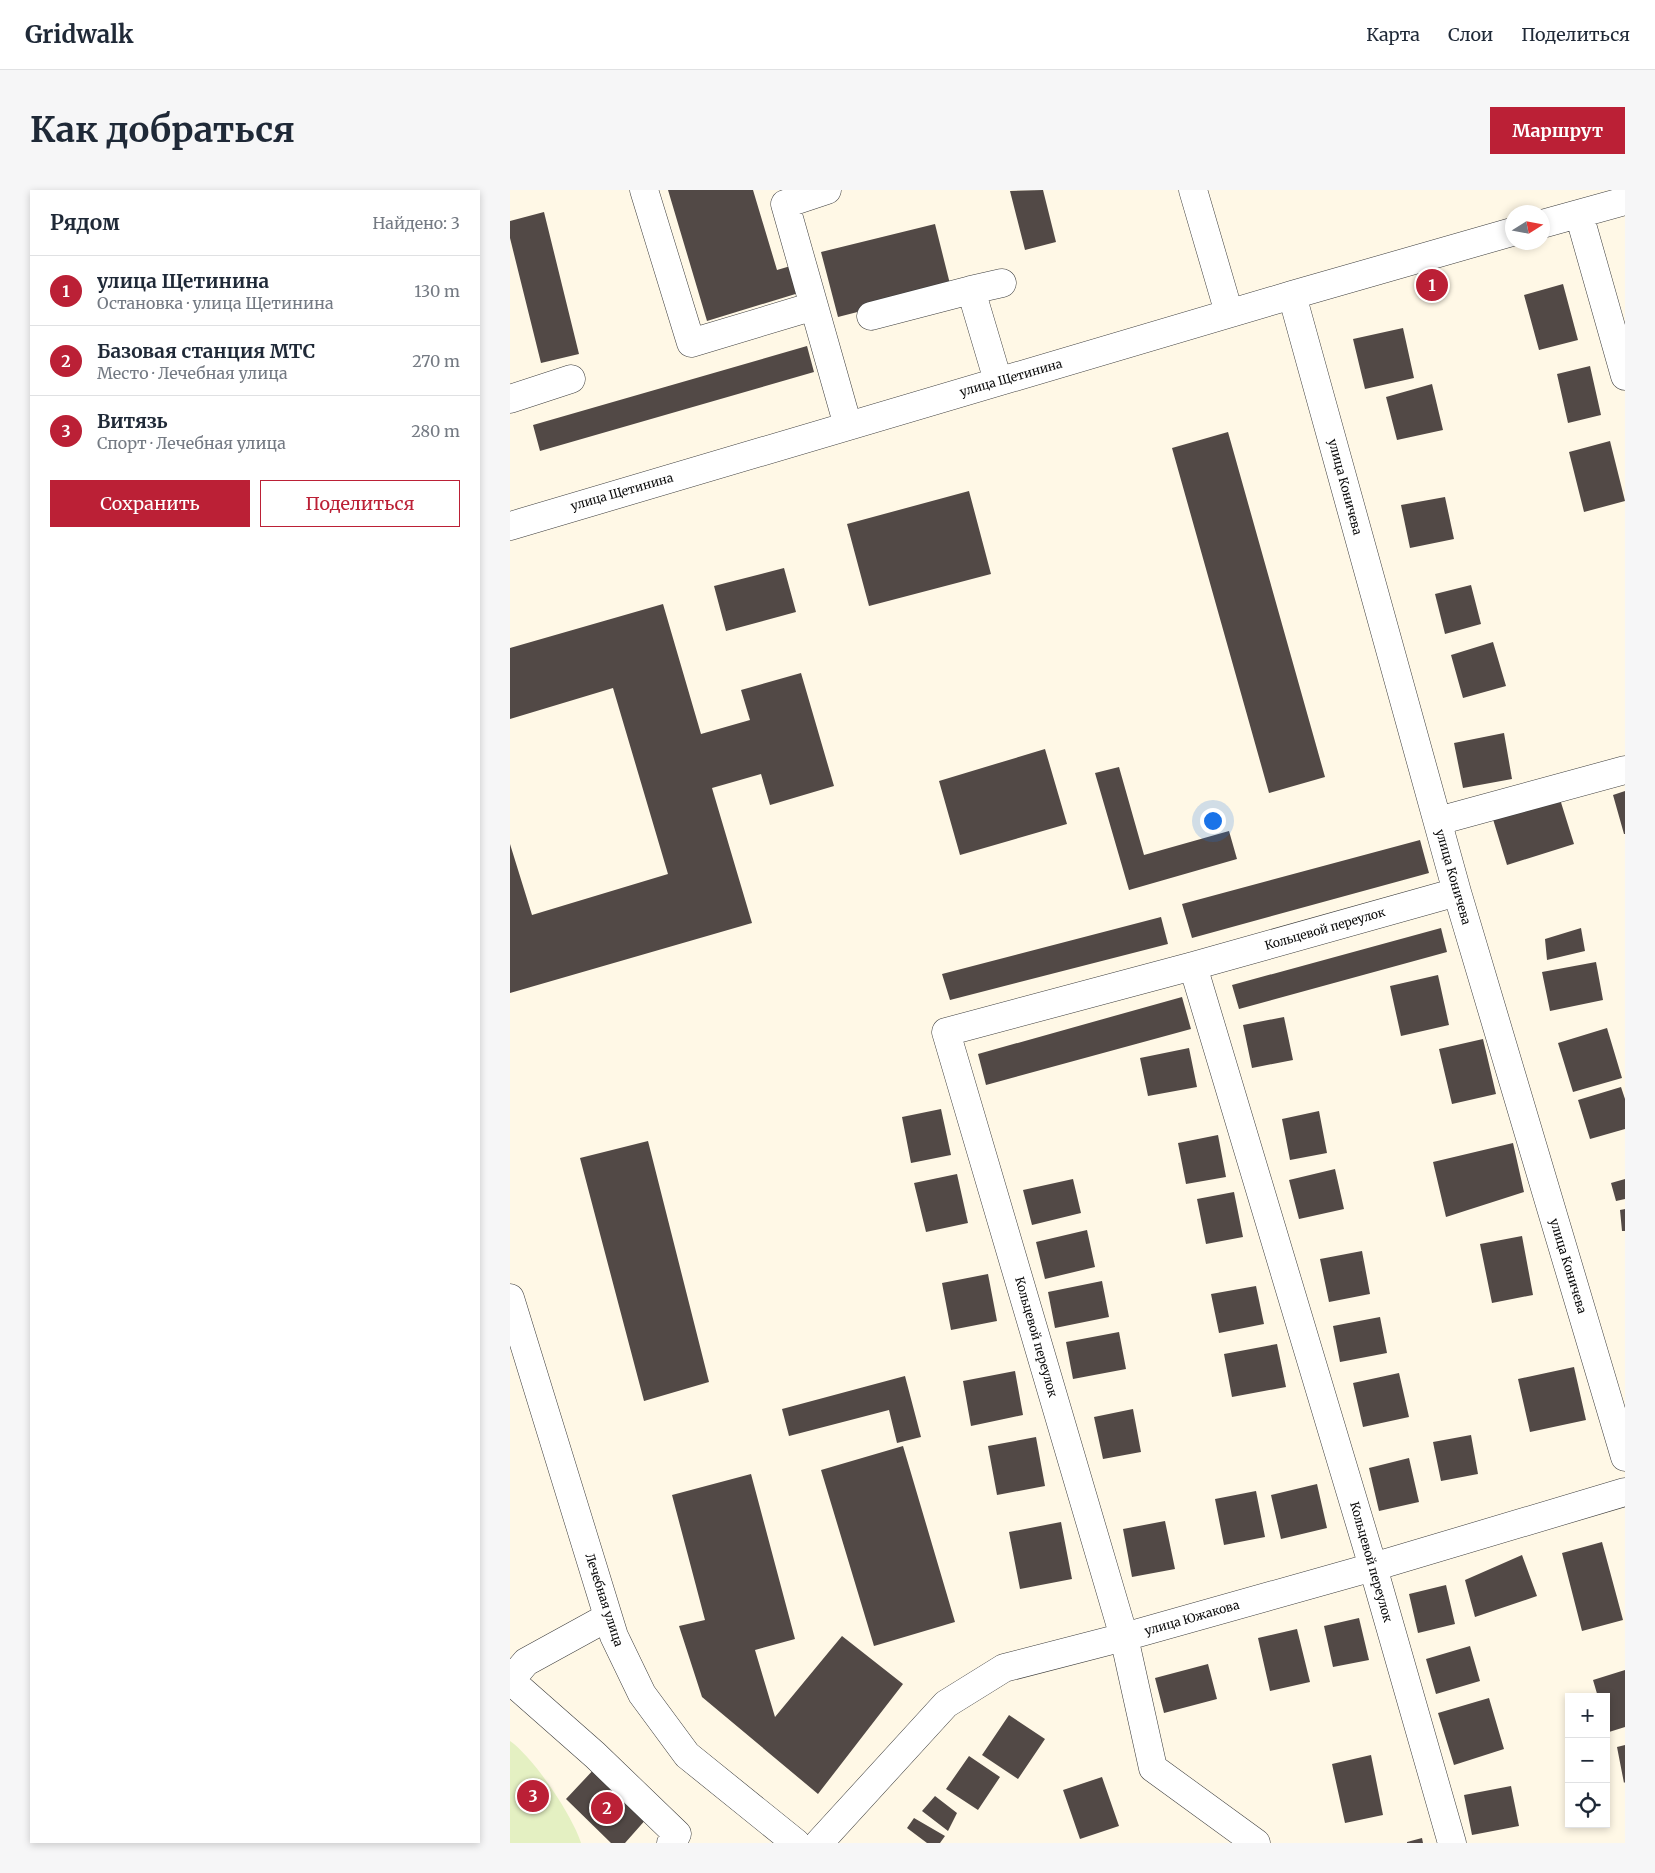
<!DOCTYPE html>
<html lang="ru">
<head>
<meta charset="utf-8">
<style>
	:root { --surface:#fff; --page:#f6f6f7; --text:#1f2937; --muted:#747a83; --line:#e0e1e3; --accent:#bb2036 }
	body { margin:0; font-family:Merriweather,serif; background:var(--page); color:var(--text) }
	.controls { position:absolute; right:15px; bottom:15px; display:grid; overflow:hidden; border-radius:0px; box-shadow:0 2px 8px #0003 }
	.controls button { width:45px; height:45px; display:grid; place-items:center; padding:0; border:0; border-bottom:1px solid var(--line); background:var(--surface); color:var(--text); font:25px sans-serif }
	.compass { position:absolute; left:995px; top:15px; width:45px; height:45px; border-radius:50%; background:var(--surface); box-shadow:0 2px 8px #0003; rotate:79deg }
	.you { position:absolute; left:702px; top:630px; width:18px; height:18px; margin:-12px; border:4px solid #fff; border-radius:50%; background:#1a73e8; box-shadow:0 0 0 8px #1a73e833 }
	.badge { display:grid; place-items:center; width:32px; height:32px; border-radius:50%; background:var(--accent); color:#fff; font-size:16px; font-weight:700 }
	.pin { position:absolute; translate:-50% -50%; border:2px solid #fff; box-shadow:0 1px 5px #0006 }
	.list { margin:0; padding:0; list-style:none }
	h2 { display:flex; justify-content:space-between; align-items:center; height:65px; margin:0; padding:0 20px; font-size:21px }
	h2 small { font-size:16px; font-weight:400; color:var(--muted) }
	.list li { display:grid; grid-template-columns:32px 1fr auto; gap:15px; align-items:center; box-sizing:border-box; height:70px; padding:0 20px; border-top:1px solid var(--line) }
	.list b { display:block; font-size:19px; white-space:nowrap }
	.list p { margin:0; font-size:16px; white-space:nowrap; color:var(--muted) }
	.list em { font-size:16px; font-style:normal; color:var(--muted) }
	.actions { display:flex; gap:10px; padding:15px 20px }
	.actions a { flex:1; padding:11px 0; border:1px solid var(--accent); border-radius:0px; text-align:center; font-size:18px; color:var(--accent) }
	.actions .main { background:var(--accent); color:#fff }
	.icon { flex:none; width:28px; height:28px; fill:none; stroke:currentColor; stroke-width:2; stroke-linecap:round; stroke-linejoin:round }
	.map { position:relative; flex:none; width:1115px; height:1653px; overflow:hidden; border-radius:0px }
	header { display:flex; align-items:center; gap:30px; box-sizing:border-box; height:70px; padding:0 25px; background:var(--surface); border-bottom:1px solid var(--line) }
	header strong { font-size:24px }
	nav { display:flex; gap:28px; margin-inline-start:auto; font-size:18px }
	.intro { display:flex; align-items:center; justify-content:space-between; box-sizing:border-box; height:120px; padding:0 30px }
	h1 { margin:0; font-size:35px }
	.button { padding:12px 22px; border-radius:0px; background:var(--accent); color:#fff; font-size:18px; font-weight:700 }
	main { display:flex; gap:30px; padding:0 30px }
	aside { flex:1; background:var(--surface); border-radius:0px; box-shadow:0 2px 8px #0003 }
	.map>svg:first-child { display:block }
	.pitch { fill:#e4f0c2 }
	.building { fill:#524946 }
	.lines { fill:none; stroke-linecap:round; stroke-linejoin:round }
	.minor-casing { stroke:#3c3c3c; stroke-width:29 }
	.minor { stroke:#fff; stroke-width:28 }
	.labels { text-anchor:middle; stroke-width:5; stroke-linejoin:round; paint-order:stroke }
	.street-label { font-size:12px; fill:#090909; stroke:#fff }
</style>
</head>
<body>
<header>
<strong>Gridwalk</strong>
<nav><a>Карта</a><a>Слои</a><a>Поделиться</a></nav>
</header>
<div class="intro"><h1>Как добраться</h1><a class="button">Маршрут</a></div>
<main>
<aside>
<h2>Рядом<small>Найдено: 3</small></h2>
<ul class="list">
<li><span class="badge">1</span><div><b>улица Щетинина</b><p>Остановка · улица Щетинина</p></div><em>130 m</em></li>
<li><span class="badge">2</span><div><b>Базовая станция МТС</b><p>Место · Лечебная улица</p></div><em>270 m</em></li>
<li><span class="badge">3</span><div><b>Витязь</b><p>Спорт · Лечебная улица</p></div><em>280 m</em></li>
</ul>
<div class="actions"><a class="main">Сохранить</a><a>Поделиться</a></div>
</aside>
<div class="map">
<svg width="1115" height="1653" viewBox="0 0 1115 1653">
	<rect width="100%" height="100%" fill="#fff8e6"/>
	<!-- pitch -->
	<path class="pitch" d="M0,1551C24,1568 62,1625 71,1653H0Z"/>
	<!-- building -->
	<path class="building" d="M158,0H243L267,80L284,75L292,102L197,131Z
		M533,0L546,52L515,60L500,1Z
		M34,22L69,164L31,173L0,48V31Z
		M425,34L441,98L328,127L311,62Z
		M1053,94L1068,150L1029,160L1014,105Z
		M893,138L904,188L855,199L843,149Z
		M297,156L304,182L30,261L23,235Z
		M1080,176L1091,225L1058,233L1047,184Z
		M922,194L933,240L887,250L876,207Z
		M718,242L815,587L759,603L662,258Z
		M1100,251L1115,311L1074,322L1059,262Z
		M459,301L481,384L359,416L337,334Z
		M935,307L944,349L900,358L891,315Z
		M274,378L286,422L216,441L204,396Z
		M961,395L971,434L935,444L925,404Z
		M153,414L191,544L240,530L231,500L291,483L324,596L260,615L251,584L202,598L242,733L0,803V654L22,725L158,684L103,498L0,529V458Z
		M983,452L996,496L953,508L941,465Z
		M994,543L1002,589L953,598L944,553Z
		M535,559L557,634L450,665L429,591Z
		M609,577L634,665L719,641L727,669L619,700L585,583Z
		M1115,601V644H1114L1103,605Z
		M1049,606L1064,654L997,675L982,626Z
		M910,650L919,683L682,748L672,714Z
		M651,727L658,754L440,810L432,784Z
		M931,738L937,762L729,819L722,795Z
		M1071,738L1075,761L1037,770L1035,749Z
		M1086,772L1093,810L1040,821L1032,782Z
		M928,785L939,835L891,846L880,796Z
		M672,807L681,839L476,895L468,864Z
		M774,827L783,870L742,878L733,835Z
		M1097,838L1112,888L1063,902L1048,853Z
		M973,849L986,904L942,914L929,859Z
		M679,858L687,897L638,906L630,868Z
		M1111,897L1115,909V939L1080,949L1068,910Z
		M431,919L441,965L401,973L392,927Z
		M809,921L817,963L780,970L772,929Z
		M708,945L716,987L676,994L668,953Z
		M138,951L199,1192L134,1211L70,968Z
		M1003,953L1014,1002L936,1027L923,972Z
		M825,979L834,1019L789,1029L779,990Z
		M447,984L458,1033L416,1042L404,993Z
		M563,989L571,1023L522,1035L513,1000Z
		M1115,989V1009L1106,1011L1101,993Z
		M724,1002L733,1047L696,1054L687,1009Z
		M1115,1019V1041H1112L1110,1020Z
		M577,1040L585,1077L535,1089L526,1052Z
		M1012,1046L1023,1105L982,1113L970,1054Z
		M852,1061L860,1104L819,1112L810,1069Z
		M478,1084L487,1131L441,1140L432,1093Z
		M592,1091L599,1127L545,1138L538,1102Z
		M746,1096L754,1134L709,1143L701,1104Z
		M870,1127L877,1163L830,1172L823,1136Z
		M609,1142L616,1179L563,1189L556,1152Z
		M767,1154L776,1197L722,1207L714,1164Z
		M1064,1177L1076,1230L1020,1242L1008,1189Z
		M505,1181L513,1225L461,1236L453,1191Z
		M889,1183L899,1227L853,1237L843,1193Z
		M395,1186L411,1247L387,1253L379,1220L279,1246L272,1219Z
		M623,1219L631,1262L593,1269L584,1227Z
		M961,1245L968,1284L931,1291L923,1252Z
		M526,1247L535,1296L487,1305L478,1256Z
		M393,1256L445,1432L364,1456L311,1280Z
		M899,1268L909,1312L869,1321L859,1278Z
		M241,1284L285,1449L245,1460L265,1527L332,1446L393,1494L308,1604L192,1507L169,1436L195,1430L162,1305Z
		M807,1294L817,1338L771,1349L761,1305Z
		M746,1301L755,1347L714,1355L705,1309Z
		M655,1331L665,1379L622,1387L613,1339Z
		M551,1332L562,1389L510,1399L499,1342Z
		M1092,1352L1113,1430L1072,1441L1052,1363Z
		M1012,1365L1027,1406L965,1427L955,1390Z
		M936,1395L945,1434L908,1443L899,1404Z
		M849,1428L859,1470L823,1477L814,1436Z
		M787,1439L800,1492L760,1501L748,1448Z
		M960,1456L970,1491L926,1504L916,1469Z
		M698,1474L707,1509L654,1523L645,1488Z
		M1115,1480V1537L1099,1542L1096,1534V1507H1088L1083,1490Z
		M979,1508L994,1559L944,1575L928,1523Z
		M499,1525L535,1549L508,1589L472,1565Z
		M1115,1555V1592L1114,1593L1107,1557Z
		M861,1565L873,1625L835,1633L822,1574Z
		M459,1566L490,1587L468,1620L436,1599Z
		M87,1576L138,1627L115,1653H101L56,1609Z
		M592,1587L609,1636L570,1649L553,1600Z
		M1001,1596L1009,1636L962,1645L954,1605Z
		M425,1606L447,1623L438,1641L412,1621Z
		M404,1628L435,1646L430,1653H417L397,1638Z
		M912,1648L913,1653H897V1652Z"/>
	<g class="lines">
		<!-- minor casing -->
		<g class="minor-casing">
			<path id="minor" d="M134,0L181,153L304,116
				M317,0L275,14L338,236
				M683,0L719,123
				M1069,24L1115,186
				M1032,34L1115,11
				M782,105L947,702L1115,1267
				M361,126L461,100
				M488,191L461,100L492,93
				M0,209L61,189
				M0,336L782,105L1002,42
				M928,631L1115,580
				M683,776L863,1377L942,1653
				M0,1108L104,1446L132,1504L177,1565L286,1653
				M0,1491L16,1472L98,1427
				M1,1491L85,1565L167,1644L161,1653
				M309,1653L436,1514L494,1478L614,1447L863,1377L1115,1302
				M746,1653L643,1578L614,1447L436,842L683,776L947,702"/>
		</g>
		<!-- minor -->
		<use href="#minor" class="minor"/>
	</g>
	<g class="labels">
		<!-- street labels -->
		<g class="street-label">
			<text transform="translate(501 188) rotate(-16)" y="4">улица Щетинина</text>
			<text transform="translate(835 297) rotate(75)" y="4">улица Коничева</text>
			<text transform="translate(112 302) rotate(-16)" y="4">улица Щетинина</text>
			<text transform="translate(943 687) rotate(74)" y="4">улица Коничева</text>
			<text transform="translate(815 739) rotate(-16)" y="4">Кольцевой переулок</text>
			<text transform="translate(1058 1076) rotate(73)" y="4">улица Коничева</text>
			<text transform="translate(526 1147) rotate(74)" y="4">Кольцевой переулок</text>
			<text transform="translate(861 1372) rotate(74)" y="4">Кольцевой переулок</text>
			<text transform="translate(94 1410) rotate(72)" y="4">Лечебная улица</text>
			<text transform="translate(682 1428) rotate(-16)" y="4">улица Южакова</text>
		</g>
	</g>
</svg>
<div class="controls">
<button>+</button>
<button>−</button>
<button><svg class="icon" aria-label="locate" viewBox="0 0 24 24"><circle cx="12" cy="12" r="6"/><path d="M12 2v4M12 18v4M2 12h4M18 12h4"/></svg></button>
</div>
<svg class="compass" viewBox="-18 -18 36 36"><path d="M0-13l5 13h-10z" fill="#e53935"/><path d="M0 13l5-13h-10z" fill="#747a83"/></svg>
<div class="you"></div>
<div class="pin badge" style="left:922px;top:95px">1</div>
<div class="pin badge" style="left:97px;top:1618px">2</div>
<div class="pin badge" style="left:23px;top:1606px">3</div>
</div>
</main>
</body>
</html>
